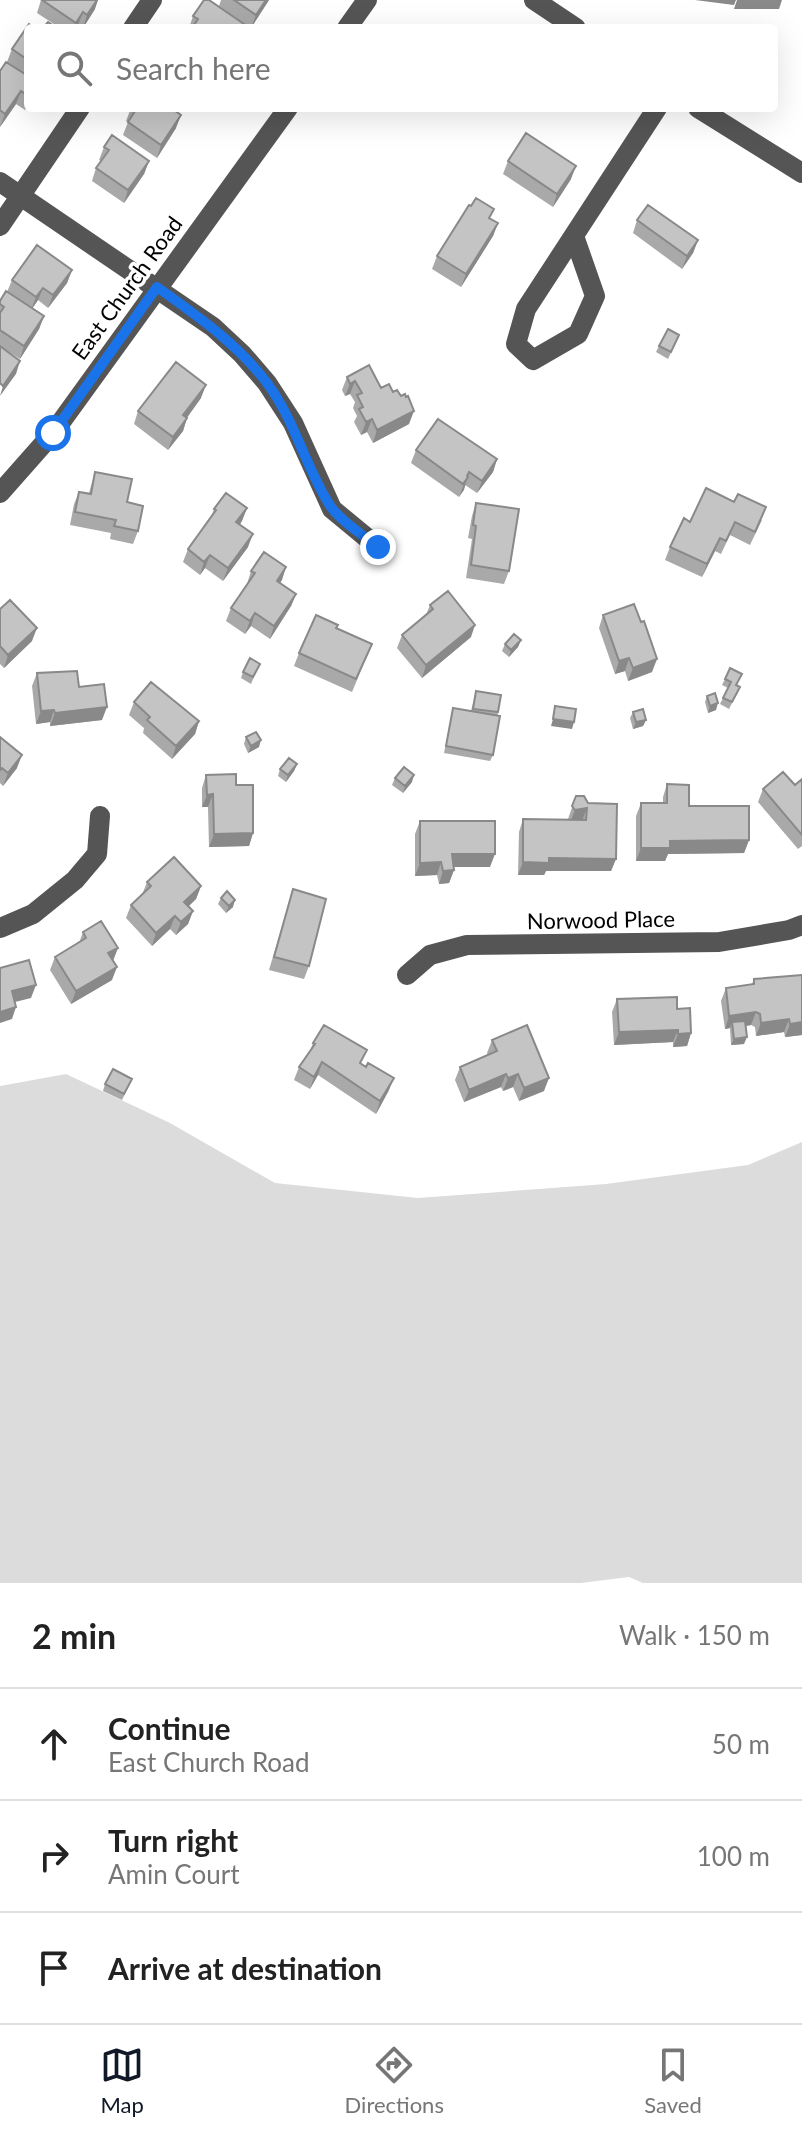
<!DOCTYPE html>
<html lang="en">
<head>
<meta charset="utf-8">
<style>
	:root { --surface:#fff; --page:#f6f6f6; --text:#222; --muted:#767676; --line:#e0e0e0; --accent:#111827 }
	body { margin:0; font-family:Lato,sans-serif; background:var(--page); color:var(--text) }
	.stop { position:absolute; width:24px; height:24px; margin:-18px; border:6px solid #1a73e8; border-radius:50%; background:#fff }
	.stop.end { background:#1a73e8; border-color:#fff; box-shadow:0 2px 8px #0008 }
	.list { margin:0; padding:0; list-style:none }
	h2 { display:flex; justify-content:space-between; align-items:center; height:104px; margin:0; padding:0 32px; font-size:34px }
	h2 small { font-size:26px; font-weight:400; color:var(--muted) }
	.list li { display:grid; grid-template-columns:52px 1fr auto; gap:24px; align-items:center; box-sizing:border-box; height:112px; padding:0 32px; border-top:2px solid var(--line) }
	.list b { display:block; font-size:30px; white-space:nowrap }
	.list p { margin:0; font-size:26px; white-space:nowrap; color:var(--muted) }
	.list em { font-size:26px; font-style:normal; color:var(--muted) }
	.icon { flex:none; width:44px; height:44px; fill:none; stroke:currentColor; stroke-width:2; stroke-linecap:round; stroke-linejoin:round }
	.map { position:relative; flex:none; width:802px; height:1583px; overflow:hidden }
	.search { position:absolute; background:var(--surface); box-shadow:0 8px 32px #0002; left:24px; right:24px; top:24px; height:88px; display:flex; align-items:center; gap:20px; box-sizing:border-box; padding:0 28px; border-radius:8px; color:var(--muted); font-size:30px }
	.sheet { height:440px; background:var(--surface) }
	nav { display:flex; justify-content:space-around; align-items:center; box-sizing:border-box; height:112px; border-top:2px solid var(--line); background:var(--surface); font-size:22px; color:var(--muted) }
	nav a { display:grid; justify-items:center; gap:4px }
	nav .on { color:var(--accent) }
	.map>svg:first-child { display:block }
	.green { fill:#dcdcdc }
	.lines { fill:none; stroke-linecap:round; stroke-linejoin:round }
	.minor { stroke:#555; stroke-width:20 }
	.wall { fill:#a9a9a9 }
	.shaded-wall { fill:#898989 }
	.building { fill:#c4c4c4; stroke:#898989; stroke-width:2 }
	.route { stroke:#1a73e8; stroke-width:10 }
	.labels { text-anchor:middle; stroke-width:7; stroke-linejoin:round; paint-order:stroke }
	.street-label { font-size:22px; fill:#000; stroke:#fff }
</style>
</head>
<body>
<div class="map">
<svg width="802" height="1583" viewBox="0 0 802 1583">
	<rect width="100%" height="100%" fill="#fff"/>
	<!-- green -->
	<path class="green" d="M66,1074L170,1123L275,1183L418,1198L606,1184L748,1165L802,1142V1583H643L629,1577L581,1583H0V1086Z"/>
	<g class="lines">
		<!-- minor -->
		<path class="minor" d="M534,0L576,28
			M133,28L152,0
			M347,28L367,0
			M698,108L802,173
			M0,182L213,327L242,354L267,383L293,423L332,509L378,547
			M0,226L80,108
			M574,236L595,296L578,334L533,360L516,344L526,309L657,108
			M0,493L53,433L288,108
			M0,928L33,914L75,880L97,854L100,816
			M407,975L430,955L467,945L719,942L789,930L802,925"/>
	</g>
	<!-- wall -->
	<path class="wall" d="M41,0L95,9L83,28L78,25L76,28H60L37,13Z
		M221,0H269L251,28L219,6Z
		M193,16L244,24L242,28H189Z
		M28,28V106L25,110L16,104L0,127V71L28,76L7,62L12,49Z
		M131,108L176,128L157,158L123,135L128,122L126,121Z
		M104,147L149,161L144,174L124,203L92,181L96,168L101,161L99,160Z
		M508,161L571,179L553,207L503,174Z
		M491,219L498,223L493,236L461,287L432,269L437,256Z
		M637,220L698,240L693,253L682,269L633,233Z
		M72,270L67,283L48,308L38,300L32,309L44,316L39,329L20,359L0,346V301L7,292L12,280Z
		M676,342L668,359L656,352L659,346Z
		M347,377L381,388L409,424L373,443L367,432L361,435L354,422L357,416L353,408L355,402L350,394L345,396L342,390Z
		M201,398L187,418L183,431L168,450L134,424L138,411Z
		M416,450L497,459L493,472L477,493L465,485L459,497L411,463Z
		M95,472L127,502L138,531L133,544L110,539L111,533L70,525L74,504L79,492L89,493Z
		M476,503L509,571L504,584L466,578L472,539L468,538L472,516Z
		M247,508L240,525L248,547L223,581L205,568L200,575L183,562L188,549L211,518L214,509Z
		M762,520L750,545L730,535L721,554L715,551L702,577L665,560L670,547L690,522Z
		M286,567L280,583L296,594L291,606L270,639L251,626L245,634L226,621L231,608L247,584L251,571Z
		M430,605L471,637L422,678L397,648L402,635L426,615Z
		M0,609L32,641L4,668L0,664Z
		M603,615L652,672L628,681L625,671L615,674L599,628Z
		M521,640L518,647L509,657L502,651L505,644Z
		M372,644L352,692L294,666L299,653Z
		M257,670L251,684L241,678L243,672Z
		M37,673L79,687L102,720L50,726V722L36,724L32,686Z
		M725,679L740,687L729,709L720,704L728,688L722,685Z
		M476,691L498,712L493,755L490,761L444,753L453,708L471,711Z
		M707,696L716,710L708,713L705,702Z
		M134,702L199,721L195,734L172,759L143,733L144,728L129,715Z
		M633,712L646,720L643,726L633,729L630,718Z
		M0,737L17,768L3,786L0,783Z
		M246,737L259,747L248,753L244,744Z
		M297,764L294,771L286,782L278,776L280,769Z
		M206,775L236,785L253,833L249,846L209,847L208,807H202V788Z
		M395,778L412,782L403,793L392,785Z
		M802,779V846L798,849L758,802L763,789L795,785Z
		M667,784L689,806L749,840L744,853L668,854L665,861H636V816L641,803H663V797Z
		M576,796H584L616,859L611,871H546L544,875H518L519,832L523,819H568Z
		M420,821L490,867H454V870L449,883L439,884L437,875L415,876V834Z
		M147,882L201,886L196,899L189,906L193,911L188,924L176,935L170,929L152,946L126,918L131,905L142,895Z
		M293,889L309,966L304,979L269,970Z
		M221,898L233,907L226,913L218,904Z
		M83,932L113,961L112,980L71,1004L50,970L55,957L79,943Z
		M754,979L802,1035L785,1037L784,1032L756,1036L755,1027L751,1025L746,1026L744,1044L731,1045L730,1028L725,1029L721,1001L726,988L752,984Z
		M617,999L677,1009L691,1033L687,1046L673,1047V1042L614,1045L612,1012Z
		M492,1040L544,1091L519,1101L513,1087L503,1091L501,1087L464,1102L455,1080L460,1067L488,1055L487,1053Z
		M313,1043L362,1065L389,1090L376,1114L318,1075L310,1089L294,1080L299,1067L310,1051Z
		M132,1079L122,1100L103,1091L105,1084Z"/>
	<!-- shaded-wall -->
	<path class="shaded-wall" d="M97,0H98L95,9L83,28L87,15Z
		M266,0H269L251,28L256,15Z
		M695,0H736L734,5Z
		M737,0H782L779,9H734Z
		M83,12L78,25L76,28H74Z
		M21,91L16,104L0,127L5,114Z
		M181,115L176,128L157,158L161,145Z
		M149,161L144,174L124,203L128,190Z
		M576,166L571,179L553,207L557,194Z
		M498,223L493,236L461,287L466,274Z
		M698,240L693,253L682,269L687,256Z
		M72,270L67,283L48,308L53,295Z
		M43,288L38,300L31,310L36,297Z
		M44,316L39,329L20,359L24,346Z
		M20,361L16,374L0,396L3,386Z
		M355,381L350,394L345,396L350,384Z
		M206,385L201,398L179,428L183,415Z
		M414,411L409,424L373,443L377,430Z
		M187,418L183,431L168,450L173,437Z
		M372,419L367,432L361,435L366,422Z
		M497,459L493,472L477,493L482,481Z
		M469,472L464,490L459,497L467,476Z
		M247,508L242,521L232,535L236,522Z
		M253,534L248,547L223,581L228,568Z
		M720,538L715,551L702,577L707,564Z
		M210,555L205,568L200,575L204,562Z
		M286,567L282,580L273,594L277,581Z
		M296,594L291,606L270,639L274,626Z
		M255,613L251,626L245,634L250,621Z
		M475,625L471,637L422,678L426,665Z
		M37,628L32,641L4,668L8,655Z
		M521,640L518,647L509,657L511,650Z
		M629,658L625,671L615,674L619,661Z
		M657,659L652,672L628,681L633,668Z
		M718,703L716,710L708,713L710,706Z
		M107,707L102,720L50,726L55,713Z
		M54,710L50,722L36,724L41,711Z
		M553,719L574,722L572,729L551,726Z
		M646,720L643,726L633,729L636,722Z
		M199,721L195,734L172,759L176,746Z
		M261,740L259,747L248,753L251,746Z
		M22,755L17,768L3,786L8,773Z
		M297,764L294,771L286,782L288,775Z
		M414,775L412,782L403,793L405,786Z
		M213,794L208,807H202L207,795Z
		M587,808L582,821L570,823L575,810Z
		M253,833L249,846L209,847L214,834Z
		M749,840L744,853L668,854L665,861H636L641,848L670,841Z
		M452,854H495L490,867H448Z
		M549,858L616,859L611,871H546L544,875H518L523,862Z
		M441,862L437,875L415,876L420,863Z
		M454,870L449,883L439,884L443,871Z
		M201,886L196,899L180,914L184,902Z
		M235,900L233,907L226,913L229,906Z
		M193,911L188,924L176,935L181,922Z
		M175,916L170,929L152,946L156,933Z
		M118,948L113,961L108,953Z
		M117,967L112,980L71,1004L76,991Z
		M36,985L31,998L7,1004L12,991Z
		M16,1007L12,1019L0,1023V1012Z
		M756,1012L751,1025L732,1028V1022L730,1028L725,1029L729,1016Z
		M789,1019L784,1032L756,1036L761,1023Z
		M802,1022V1035L785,1037L790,1024Z
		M678,1030L673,1042L614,1045L619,1032Z
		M691,1033L687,1046L673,1047L678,1034Z
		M747,1037L744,1044L731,1045L734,1039Z
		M322,1062L318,1075L310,1089L314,1077Z
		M506,1074L501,1087L464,1102L469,1090Z
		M518,1074L513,1087L503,1091L508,1078Z
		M394,1078L389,1090L376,1114L380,1101Z
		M549,1078L544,1091L519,1101L524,1088Z"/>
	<!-- building -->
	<path class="building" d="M42,0H97L87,15L83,12L76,23Z
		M204,0H209L244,24L241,28H192L198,19L193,16Z
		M234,0H266L256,15Z
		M48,22L57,28H43Z
		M29,24L35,28H28V60L12,49Z
		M6,62L28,76V96L21,91L5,114L0,110V71Z
		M131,108H171L181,115L161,145L128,122L135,111Z
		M526,133L576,166L557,194L508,161Z
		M112,135L149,161L128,190L96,168L109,150L104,147Z
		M476,198L494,209L489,218L498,223L466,274L437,256L469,205L471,206Z
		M648,205L698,240L687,256L637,220Z
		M37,245L72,270L53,295L43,288L36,297L12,280Z
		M6,291L44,316L24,346L0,330V313L4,307L0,304V301Z
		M668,329L679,335L671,352L659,346Z
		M0,346L20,361L3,386L0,383Z
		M176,362L206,385L183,415L187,418L173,437L138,411Z
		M369,365L381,388L389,384L393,392L397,390L401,396L405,394L406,397L408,396L414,411L377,430L372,419L366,422L359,409L363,407L357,395L362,393L355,381L350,384L347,377Z
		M438,419L497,459L482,481L469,472L467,476L468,477L463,484L416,450Z
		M95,472L132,479L127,502L143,506L138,531L114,526L116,520L75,512L79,492L91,494Z
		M706,488L734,502L738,494L766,507L755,532L735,522L726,541L720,538L707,564L670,547L684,518L690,522Z
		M226,493L247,508L236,522L253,534L228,568L210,555L204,562L188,549L216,510L214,509Z
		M476,503L519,509L509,571L471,565L476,526L473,525Z
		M264,552L286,567L277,581L296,594L274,626L255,613L250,621L231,608L255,573L251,571Z
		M448,591L475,625L426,665L402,635L433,609L430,605Z
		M10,600L37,628L8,655L0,646V609Z
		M634,604L641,622L644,621L657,659L633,668L629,658L619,661L603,615Z
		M316,615L338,625L336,628L372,644L356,679L299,653Z
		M514,634L521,640L511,650L505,644Z
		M250,658L260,664L253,677L243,672Z
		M730,668L742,674L736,685L740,687L732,702L723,698L731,682L725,679Z
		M77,671L79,687L104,684L107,707L55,713L54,710L41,711L37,673Z
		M151,682L199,721L176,746L147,720L150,717L134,702Z
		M476,691L501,695L498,712L473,709Z
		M715,693L718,703L710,706L707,696Z
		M555,706L576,709L574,722L553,719Z
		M453,708L500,716L493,755L446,746Z
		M643,709L646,720L636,722L633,712Z
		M256,732L261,740L251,746L246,737Z
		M0,737L22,755L8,773L2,768L0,770Z
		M289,758L297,764L288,775L280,769Z
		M404,767L414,775L405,786L395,778Z
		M783,772L795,785L802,779V835L763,789Z
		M236,774V785H253V833L214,834L213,794L207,795L206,775Z
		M667,784L689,785V806H749V840L670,841V848H641V803H667Z
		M576,796H584L588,803L617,804L616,859L549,858V863L523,862V819L586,820L587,808L575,810L572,806Z
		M420,821H495V854H452L454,870L443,871L441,862L420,863Z
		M174,857L201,886L184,902L193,911L181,922L175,916L156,933L131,905L151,886L147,882Z
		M293,889L326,899L309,966L274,957Z
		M227,891L235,900L229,906L221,898Z
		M101,921L118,948L108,953L117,967L76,991L55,957L86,938L83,932Z
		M29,960L36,985L12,991L16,1007L0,1012V968Z
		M802,975V1022L790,1024L789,1019L761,1023L760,1014L756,1012L729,1016L726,988L754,984V979Z
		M677,997V1009L690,1008L691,1033L678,1034V1030L619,1032L617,999Z
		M745,1021L747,1037L734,1039L732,1022Z
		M324,1025L367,1050L360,1063L366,1067L368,1063L394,1078L380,1101L322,1062L314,1077L299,1067L315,1044L313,1043Z
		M527,1025L549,1078L524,1088L518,1074L508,1078L506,1074L469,1090L460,1067L497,1051L492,1040Z
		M113,1069L132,1079L124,1094L105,1084Z"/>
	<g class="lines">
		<!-- route -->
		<path class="route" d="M53,433L157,287C197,316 237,343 267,383C296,422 306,469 331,507C342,522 363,535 378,547"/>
	</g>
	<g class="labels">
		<!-- street labels -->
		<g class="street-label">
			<text transform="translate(127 288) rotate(-54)" y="8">East Church Road</text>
			<text transform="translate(601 920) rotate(-1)" y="8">Norwood Place</text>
		</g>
	</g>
</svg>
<div class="stop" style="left:53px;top:433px"></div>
<div class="stop end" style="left:378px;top:547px"></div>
<div class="search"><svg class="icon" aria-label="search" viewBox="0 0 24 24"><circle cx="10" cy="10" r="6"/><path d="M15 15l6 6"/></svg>Search here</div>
</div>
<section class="sheet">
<h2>2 min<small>Walk · 150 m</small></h2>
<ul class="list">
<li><svg class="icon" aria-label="ahead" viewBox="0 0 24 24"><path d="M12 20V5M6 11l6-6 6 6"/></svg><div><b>Continue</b><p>East Church Road</p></div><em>50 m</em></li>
<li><svg class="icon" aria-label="right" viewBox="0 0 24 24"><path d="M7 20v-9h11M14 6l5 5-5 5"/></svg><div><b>Turn right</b><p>Amin Court</p></div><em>100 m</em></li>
<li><svg class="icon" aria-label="arrive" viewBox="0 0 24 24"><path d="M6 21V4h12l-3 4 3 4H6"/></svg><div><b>Arrive at destination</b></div></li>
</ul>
</section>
<nav>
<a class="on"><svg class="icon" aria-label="map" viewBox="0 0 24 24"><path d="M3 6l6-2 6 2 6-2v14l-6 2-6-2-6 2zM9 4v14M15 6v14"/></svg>Map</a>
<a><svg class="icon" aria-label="directions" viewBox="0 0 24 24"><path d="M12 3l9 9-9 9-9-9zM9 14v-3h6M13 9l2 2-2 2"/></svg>Directions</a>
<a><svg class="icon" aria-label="saved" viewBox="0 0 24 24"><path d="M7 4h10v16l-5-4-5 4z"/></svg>Saved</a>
</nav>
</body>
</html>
